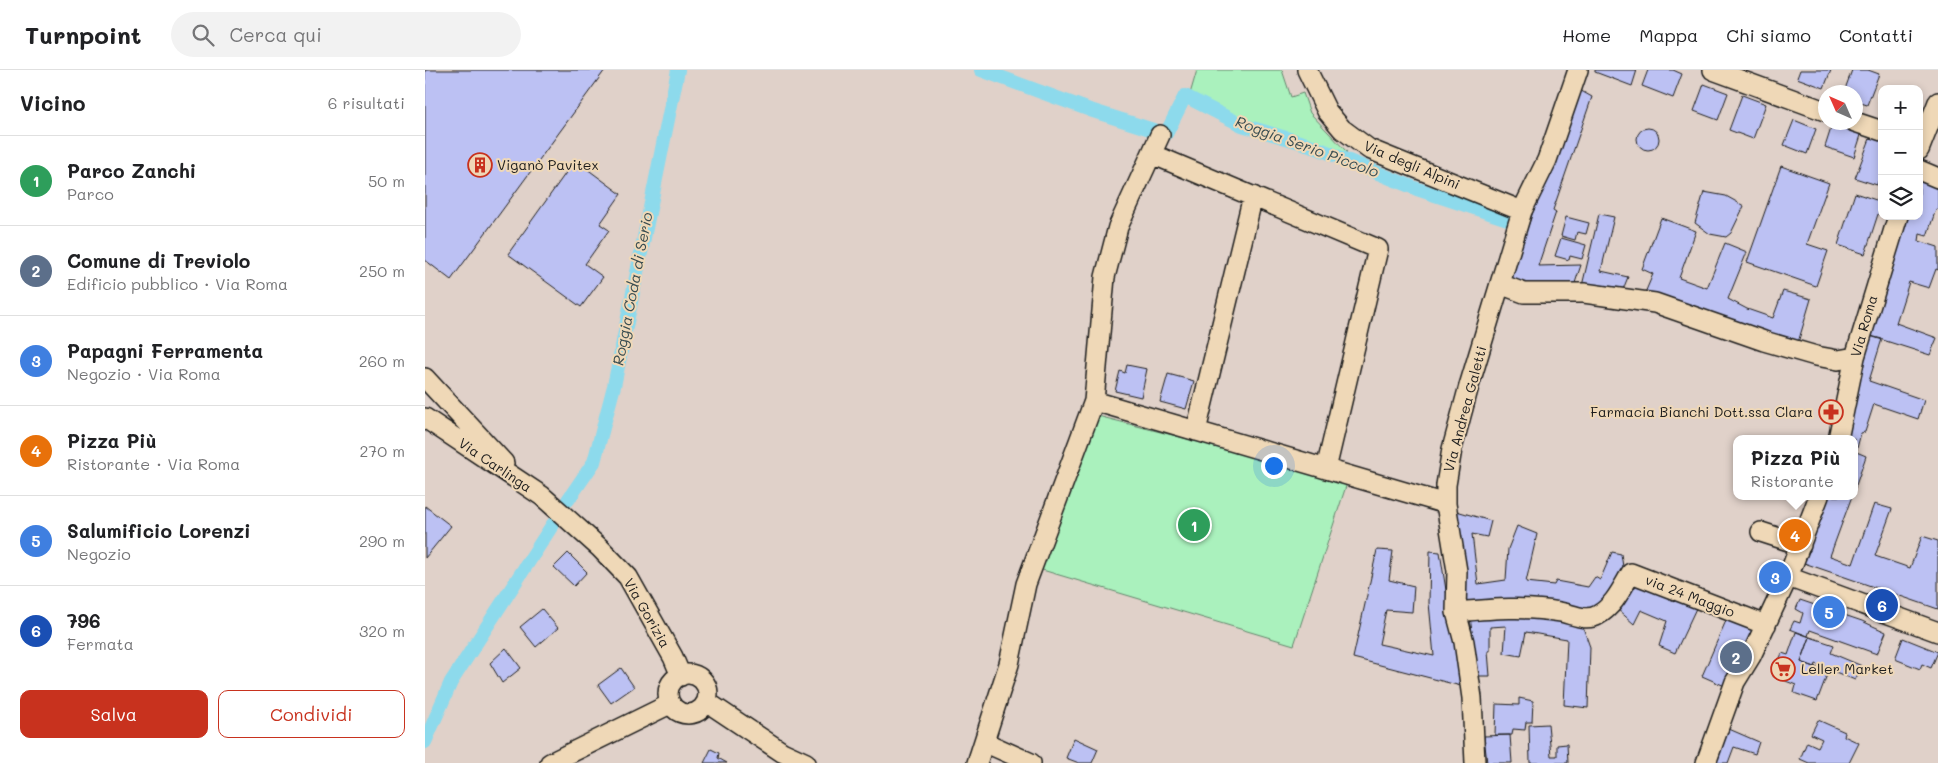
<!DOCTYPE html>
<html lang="it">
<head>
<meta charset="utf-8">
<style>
	:root { --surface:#fff; --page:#f2f2f2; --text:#202124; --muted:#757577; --line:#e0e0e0; --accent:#c8321e }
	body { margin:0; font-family:Mali,sans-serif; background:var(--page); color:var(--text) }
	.controls { position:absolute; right:15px; top:15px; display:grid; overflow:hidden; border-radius:10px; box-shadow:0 2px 8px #0003 }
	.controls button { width:45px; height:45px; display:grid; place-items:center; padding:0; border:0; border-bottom:1px solid var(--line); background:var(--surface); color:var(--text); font:25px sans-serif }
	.compass { position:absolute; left:1393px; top:15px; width:45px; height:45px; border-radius:50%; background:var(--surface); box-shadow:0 2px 8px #0003; rotate:315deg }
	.you { position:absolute; left:848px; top:395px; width:18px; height:18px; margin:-12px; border:4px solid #fff; border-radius:50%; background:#1a73e8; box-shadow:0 0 0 8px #1a73e833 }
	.badge { display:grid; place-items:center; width:32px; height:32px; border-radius:50%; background:var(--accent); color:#fff; font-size:16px; font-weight:700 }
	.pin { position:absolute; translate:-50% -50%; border:2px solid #fff; box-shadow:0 1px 5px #0006 }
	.popup { position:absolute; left:1308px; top:365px; width:125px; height:65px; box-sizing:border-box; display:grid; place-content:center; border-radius:10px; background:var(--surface); filter:drop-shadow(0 1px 4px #0005); font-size:16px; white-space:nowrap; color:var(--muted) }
	.popup b { font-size:19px; color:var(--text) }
	.popup::after { content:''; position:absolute; left:50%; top:100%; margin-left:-10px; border:10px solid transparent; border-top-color:var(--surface) }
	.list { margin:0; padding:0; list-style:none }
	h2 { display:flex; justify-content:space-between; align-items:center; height:65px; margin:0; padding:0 20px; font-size:21px }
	h2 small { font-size:16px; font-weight:400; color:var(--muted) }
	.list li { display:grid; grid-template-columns:32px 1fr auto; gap:15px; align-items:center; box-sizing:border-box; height:90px; padding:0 20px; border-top:1px solid var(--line) }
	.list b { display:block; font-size:19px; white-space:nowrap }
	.list p { margin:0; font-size:16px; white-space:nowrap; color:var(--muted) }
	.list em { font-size:16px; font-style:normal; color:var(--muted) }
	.actions { display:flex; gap:10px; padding:15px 20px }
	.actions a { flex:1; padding:11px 0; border:1px solid var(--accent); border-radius:10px; text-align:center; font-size:18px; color:var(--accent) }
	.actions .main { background:var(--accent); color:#fff }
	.icon { flex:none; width:28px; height:28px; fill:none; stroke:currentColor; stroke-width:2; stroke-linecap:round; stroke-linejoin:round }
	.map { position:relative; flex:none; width:1513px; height:693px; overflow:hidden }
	header { display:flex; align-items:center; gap:30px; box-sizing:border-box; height:70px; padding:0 25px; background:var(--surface); border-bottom:1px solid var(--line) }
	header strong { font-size:24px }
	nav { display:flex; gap:28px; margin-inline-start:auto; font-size:18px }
	.search { width:350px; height:45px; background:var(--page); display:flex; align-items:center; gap:12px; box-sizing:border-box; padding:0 18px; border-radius:28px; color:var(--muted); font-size:19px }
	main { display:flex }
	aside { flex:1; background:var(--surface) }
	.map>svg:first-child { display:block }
	.green { fill:#aaf1bd; stroke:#63866c }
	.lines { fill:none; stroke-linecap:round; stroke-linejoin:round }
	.canal { stroke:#8ddaec; stroke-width:14 }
	.building { fill:#bcc1f3; stroke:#1c1c1c }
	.minor-casing { stroke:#1c1c1c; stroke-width:22 }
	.minor { stroke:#efd8b7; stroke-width:19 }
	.labels { text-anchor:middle; stroke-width:4; stroke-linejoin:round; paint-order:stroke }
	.poi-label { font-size:14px; fill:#1c1c1c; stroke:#efd8b7; text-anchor:start }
	.street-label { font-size:14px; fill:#1c1c1c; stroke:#efd8b7 }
	.water-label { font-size:15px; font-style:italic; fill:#384c50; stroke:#efd8b7 }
</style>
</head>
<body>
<header>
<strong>Turnpoint</strong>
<div class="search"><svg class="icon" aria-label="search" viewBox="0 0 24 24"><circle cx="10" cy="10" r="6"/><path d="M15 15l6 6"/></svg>Cerca qui</div>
<nav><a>Home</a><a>Mappa</a><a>Chi siamo</a><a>Contatti</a></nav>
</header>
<main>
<aside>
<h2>Vicino<small>6 risultati</small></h2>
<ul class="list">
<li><span class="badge" style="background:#2e9e5b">1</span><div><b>Parco Zanchi</b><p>Parco</p></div><em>50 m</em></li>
<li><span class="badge" style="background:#5c6f8a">2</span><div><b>Comune di Treviolo</b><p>Edificio pubblico · Via Roma</p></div><em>250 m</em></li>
<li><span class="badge" style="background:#3f7fe0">3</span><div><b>Papagni Ferramenta</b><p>Negozio · Via Roma</p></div><em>260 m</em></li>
<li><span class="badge" style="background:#e8710a">4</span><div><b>Pizza Più</b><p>Ristorante · Via Roma</p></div><em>270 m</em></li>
<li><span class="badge" style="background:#3f7fe0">5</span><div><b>Salumificio Lorenzi</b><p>Negozio</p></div><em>290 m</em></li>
<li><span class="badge" style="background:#1a4fb4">6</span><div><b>796</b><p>Fermata</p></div><em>320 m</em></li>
</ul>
<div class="actions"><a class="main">Salva</a><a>Condividi</a></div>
</aside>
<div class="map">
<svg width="1513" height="693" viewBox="0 0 1513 693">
	<rect width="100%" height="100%" fill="#e0d1c9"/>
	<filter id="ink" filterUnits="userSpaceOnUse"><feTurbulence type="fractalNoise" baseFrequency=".02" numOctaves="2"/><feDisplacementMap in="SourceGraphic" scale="10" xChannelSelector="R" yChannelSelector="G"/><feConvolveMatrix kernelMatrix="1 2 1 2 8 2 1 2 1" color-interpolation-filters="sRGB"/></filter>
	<g filter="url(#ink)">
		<!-- green -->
		<path class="green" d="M772,0H857L866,27L878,23L885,43L922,82L918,85L885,71L821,52L765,24Z
			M669,345L923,410L869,575L614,499Z"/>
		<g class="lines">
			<!-- canal -->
			<path class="canal" d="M556,0L665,40L741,64L760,26L817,55L885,75L992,119L1089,151
				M143,430L169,392L189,316L253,0
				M0,672L26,612L128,454"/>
		</g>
		<!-- building -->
		<path class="building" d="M0,0H180L26,210L0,190Z
			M1170,0H1212L1207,16L1170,2Z
			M1223,0H1248L1257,4L1248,28L1217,16Z
			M1375,0H1406L1399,18L1372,8Z
			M1427,0H1443L1454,4L1442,35L1430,31V22H1419Z
			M1279,14L1303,23L1293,50L1269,41Z
			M1151,18L1167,27L1128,140L1131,142L1113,196L1156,195L1148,219L1091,213L1086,205Z
			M1317,25L1341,34L1328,69L1304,60Z
			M1369,50L1391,59L1382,84L1359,75Z
			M1408,52L1437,62L1429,87L1400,77Z
			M1212 69a11 11 0 1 1 22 0a11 11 0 1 1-22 0Z
			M1446,66L1457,70V112L1453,111L1452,115L1430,108Z
			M150,90L196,124L175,154L184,160L160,194L178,207L156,237L83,184Z
			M1356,96L1404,113L1382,174L1403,181L1391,216L1322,192Z
			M1494,109L1513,116V139H1511L1502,166L1495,164L1494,171L1513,177V200L1511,199L1504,218L1484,212L1471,253L1512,268L1505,285L1442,265L1479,146H1494Z
			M1279,122L1301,126L1319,136L1306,163L1301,167L1285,164L1270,153Z
			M1430,123L1457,132L1440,184L1413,175Z
			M1174,144L1189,147L1176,201L1203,207L1197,222L1157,216Z
			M1141,147L1164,153L1161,164L1152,162L1150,170L1136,166Z
			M1236,148L1271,161L1254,208L1282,218L1300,173L1322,182L1303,229L1322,239L1348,248L1358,221L1386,229L1372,276L1220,223L1228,204L1217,199Z
			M1136,168L1161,175L1157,189L1145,186L1144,190L1130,186Z
			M1442,265L1457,269L1444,311L1499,330L1493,349L1449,334L1440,362L1436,363L1431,382L1429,381V369H1416Z
			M702,295L722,299L716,327L690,321L695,301L700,303Z
			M743,304L769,311L761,339L735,332Z
			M1429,381L1441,386L1429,421Z
			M1401,426H1427L1405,486L1428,494L1449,434L1467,439L1450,486L1485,498L1497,466L1513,471V539L1379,493Z
			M0,436L26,456L0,488Z
			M1028,440L1066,451L1062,467L1047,464L1053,514L1081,510L1083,479L1092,456L1112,464L1101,512L1129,515L1131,511L1163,517L1170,507L1175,510L1187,482L1196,484L1199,503L1173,540L1047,538L1039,531Z
			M952,480L968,481L964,510L989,516L987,542L961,540L954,574L1009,586L1004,533L1005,481L1015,482L1036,616L928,588Z
			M143,483L162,502L149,516L129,497Z
			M1214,510L1273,534L1250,583L1234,576L1242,551L1216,540L1209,554L1191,538Z
			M1375,530L1437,551L1461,562L1452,584L1385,560L1383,566L1365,559L1369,551L1375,553L1378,543L1371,539Z
			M117,539L133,558L111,577L95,557Z
			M1045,546H1134L1156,552L1165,577L1163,638L1139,635L1142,569L1101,562L1096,586L1079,583L1081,556L1065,557V581H1063L1065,606H1052Z
			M1303,546L1329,557L1302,617L1277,606Z
			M1371,562L1385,567L1376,592L1403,602L1392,631L1369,623L1371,615L1348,606L1357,583L1363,585Z
			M1385,567L1409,575L1406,583L1437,596L1430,610L1391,594L1390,597L1376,592Z
			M1478,568L1513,582L1506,598L1497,594L1495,599L1470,589Z
			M81,578L96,598L77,613L65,593Z
			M196,598L209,617L186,633L173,615Z
			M1094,628L1108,631L1107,652H1101L1100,660L1088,659L1087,665H1070L1071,634L1094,635Z
			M1393,650L1420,662L1419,666L1434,673L1424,693H1384L1375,689L1382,672L1393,677L1397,669L1386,664Z
			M1123,654L1126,686H1132V675L1142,674L1143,693H1105L1104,655Z
			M1304,659L1334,672L1330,684L1309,677L1303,693H1285L1298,661Z
			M1085,665L1087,693H1062L1059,666Z
			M649,668L673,679L667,693H654L641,688Z
			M286,679L294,683L293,688L302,693H279Z"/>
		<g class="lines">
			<!-- minor casing -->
			<g class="minor-casing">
				<path id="minor" d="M882,0L902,41L917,59L944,79L1097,141
					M1288,0L1400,41
					M1430,52L1457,61
					M1494,80L1513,32
					M727,84L953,179L901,399
					M1494,100L1513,108
					M1075,214L1099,223H1159L1230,233L1339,271L1391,286L1413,290L1430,287
					M0,308L79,393
					M669,331L1021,434
					M0,348L117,426L175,478L203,507L248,587L256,606
					M771,361L828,126
					M1413,369L1430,287L1473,146
					M1336,462L1376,475
					M1363,507L1513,562
					M1031,542C1067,539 1100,536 1135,542C1147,544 1161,552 1173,545C1189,536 1197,518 1206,503L1341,555
					M243 624a20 20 0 1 1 40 0a20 20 0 1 1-40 0Z
					M282,632L357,682L381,693
					M559,672L606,693
					M125,693L245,634
					M552,693L584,594L601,514L669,331L680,207L693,157L735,65
					M1050,693L1047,628L1039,572L1031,542L1032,501L1021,434V415L1027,379L1044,316L1097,141L1122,90L1153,0
					M1281,693L1310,612L1326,586L1363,507L1394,426"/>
			</g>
			<!-- minor -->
			<use href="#minor" class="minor"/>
		</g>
	</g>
	<!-- icons -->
	<defs>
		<g id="building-ring" transform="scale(1.25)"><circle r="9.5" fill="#efd8b7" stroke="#c8321e" stroke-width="1.5"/><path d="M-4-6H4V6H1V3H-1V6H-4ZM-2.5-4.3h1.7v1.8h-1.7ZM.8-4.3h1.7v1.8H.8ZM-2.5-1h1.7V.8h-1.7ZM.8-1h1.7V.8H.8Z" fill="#c8321e"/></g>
		<g id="pharmacy-ring" transform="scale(1.25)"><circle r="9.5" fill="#efd8b7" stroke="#c8321e" stroke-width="1.5"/><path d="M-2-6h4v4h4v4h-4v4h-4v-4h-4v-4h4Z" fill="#c8321e"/></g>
		<g id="supermarket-ring" transform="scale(1.25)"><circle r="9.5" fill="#efd8b7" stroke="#c8321e" stroke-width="1.5"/><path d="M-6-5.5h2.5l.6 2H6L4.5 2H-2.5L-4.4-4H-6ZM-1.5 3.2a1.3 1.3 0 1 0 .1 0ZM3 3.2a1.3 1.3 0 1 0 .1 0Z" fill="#c8321e"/></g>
	</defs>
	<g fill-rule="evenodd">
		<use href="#building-ring" x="55" y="95"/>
		<use href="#pharmacy-ring" x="1406" y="342"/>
		<use href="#supermarket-ring" x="1358" y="599"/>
	</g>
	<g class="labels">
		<!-- poi labels -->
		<g class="poi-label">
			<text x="72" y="100">Viganò Pavitex</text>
			<text x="1388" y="347" text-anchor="end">Farmacia Bianchi Dott.ssa Clara</text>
			<text x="1376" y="604">Leller Market</text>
		</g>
		<!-- street labels -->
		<g class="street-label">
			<text transform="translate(987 95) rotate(23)" y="5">Via degli Alpini</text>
			<text transform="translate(1439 256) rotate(-74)" y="5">Via Roma</text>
			<text transform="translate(1040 339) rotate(-75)" y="5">Via Andrea Galetti</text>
			<text transform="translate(70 395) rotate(34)" y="5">Via Carlinga</text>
			<text transform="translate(1265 526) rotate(21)" y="5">via 24 Maggio</text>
			<text transform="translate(222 543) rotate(60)" y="5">Via Gorizia</text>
		</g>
		<!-- water labels -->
		<g class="water-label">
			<text transform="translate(882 77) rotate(20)" y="5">Roggia Serio Piccolo</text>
			<text transform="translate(208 219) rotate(-79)" y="5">Roggia Coda di Serio</text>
		</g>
	</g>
</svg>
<div class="controls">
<button>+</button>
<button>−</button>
<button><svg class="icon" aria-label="layers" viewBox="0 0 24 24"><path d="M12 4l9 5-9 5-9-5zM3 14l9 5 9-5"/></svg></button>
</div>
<svg class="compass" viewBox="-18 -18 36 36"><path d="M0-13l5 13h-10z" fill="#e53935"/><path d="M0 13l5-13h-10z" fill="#757577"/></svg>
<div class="you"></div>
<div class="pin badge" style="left:769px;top:455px;background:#2e9e5b">1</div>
<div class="pin badge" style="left:1311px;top:587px;background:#5c6f8a">2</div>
<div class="pin badge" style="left:1350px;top:507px;background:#3f7fe0">3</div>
<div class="pin badge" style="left:1370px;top:465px;background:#e8710a">4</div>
<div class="popup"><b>Pizza Più</b>Ristorante</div>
<div class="pin badge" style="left:1404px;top:542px;background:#3f7fe0">5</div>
<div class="pin badge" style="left:1457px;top:535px;background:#1a4fb4">6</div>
</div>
</main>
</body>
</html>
